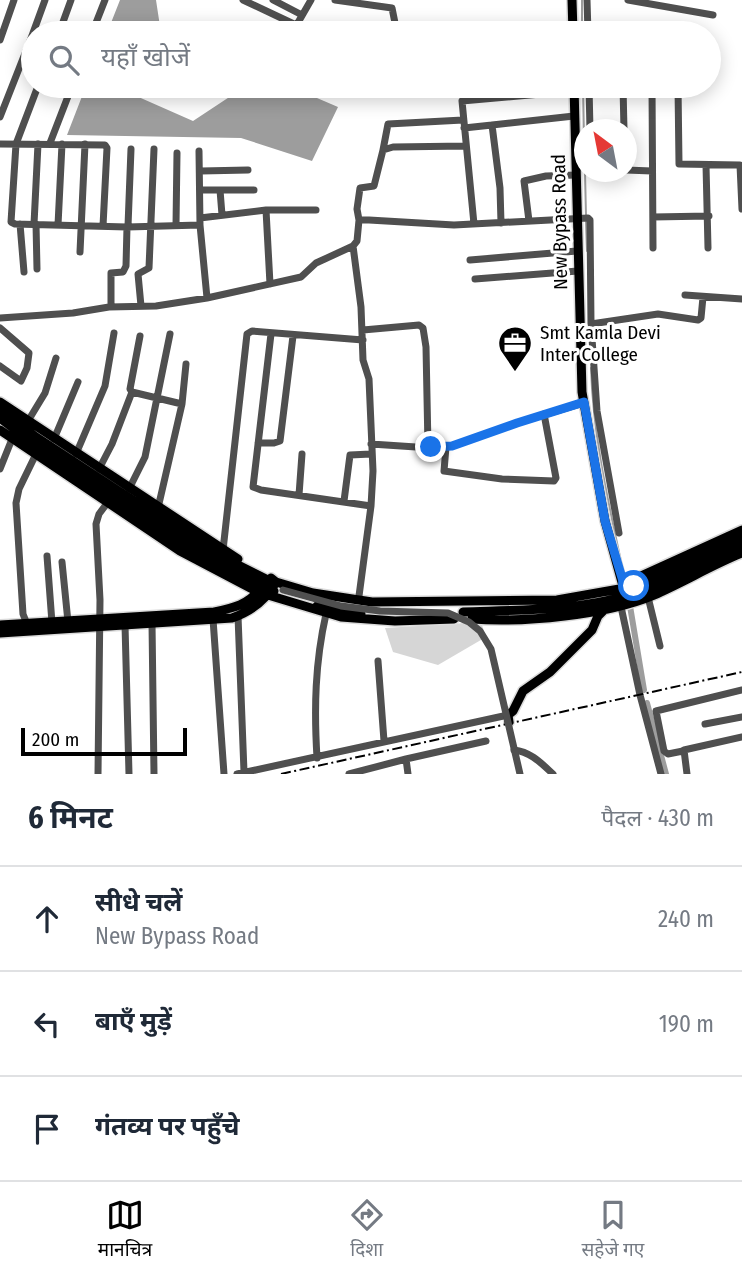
<!DOCTYPE html>
<html lang="hi">
<head>
<meta charset="utf-8">
<style>
	:root { --surface:#fff; --page:#f6f6f7; --text:#1f2937; --muted:#747a83; --line:#e0e1e3; --accent:#000 }
	body { margin:0; font-family:"Fira Sans Condensed","Noto Sans Devanagari",sans-serif; background:var(--page); color:var(--text) }
	.compass { position:absolute; left:574px; top:119px; width:63px; height:63px; border-radius:50%; background:var(--surface); box-shadow:0 4px 18px #0003; rotate:328deg }
	.scale { position:absolute; left:21px; bottom:18px; width:166px; box-sizing:border-box; padding-left:7px; border:4px solid #000; border-top:0; font-size:19px; line-height:24px; white-space:nowrap; color:#000; -webkit-text-stroke:5px #fff; paint-order:stroke }
	.stop { position:absolute; width:21px; height:21px; margin:-16px; border:5px solid #1a73e8; border-radius:50%; background:#fff }
	.stop.end { background:#1a73e8; border-color:#fff; box-shadow:0 2px 7px #0008 }
	.list { margin:0; padding:0; list-style:none }
	h2 { display:flex; justify-content:space-between; align-items:center; height:91px; margin:0; padding:0 28px; font-size:30px }
	h2 small { font-size:23px; font-weight:400; color:var(--muted) }
	.list li { display:grid; grid-template-columns:46px 1fr auto; gap:21px; align-items:center; box-sizing:border-box; height:105px; padding:0 28px; border-top:2px solid var(--line) }
	.list b { display:block; font-size:26px; white-space:nowrap }
	.list p { margin:0; font-size:23px; white-space:nowrap; color:var(--muted) }
	.list em { font-size:23px; font-style:normal; color:var(--muted) }
	.icon { flex:none; width:38px; height:38px; fill:none; stroke:currentColor; stroke-width:2; stroke-linecap:round; stroke-linejoin:round }
	.map { position:relative; flex:none; width:742px; height:774px; overflow:hidden }
	.search { position:absolute; background:var(--surface); box-shadow:0 4px 18px #0003; left:21px; right:21px; top:21px; height:77px; display:flex; align-items:center; gap:18px; box-sizing:border-box; padding:0 24px; border-radius:38px; color:var(--muted); font-size:26px }
	.sheet { height:406px; background:var(--surface) }
	nav { display:flex; justify-content:space-around; align-items:center; box-sizing:border-box; height:98px; border-top:2px solid var(--line); background:var(--surface); font-size:19px; color:var(--muted) }
	nav a { display:grid; justify-items:center; gap:4px }
	nav .on { color:var(--accent) }
	.map>svg:first-child { display:block }
	.green { fill:#d6d6d6 }
	.water { fill:#9d9d9d }
	.lines { fill:none; stroke-linecap:round; stroke-linejoin:round }
	.stream { stroke:#9d9d9d; stroke-width:2 }
	.canal { stroke:#9d9d9d; stroke-width:6 }
	.major-casing { stroke:#dbdbdb; stroke-width:12 }
	.minor { stroke:#4f4f4f; stroke-width:7 }
	.major { stroke:#000; stroke-width:9 }
	.rail { stroke:#000; stroke-width:2; stroke-dasharray:10 3.5 2 3.5; stroke-linecap:butt }
	.minor-bridge { stroke:#4f4f4f; stroke-width:7 }
	.route { stroke:#1a73e8; stroke-width:9 }
	.labels { text-anchor:middle; stroke-width:6; stroke-linejoin:round; paint-order:stroke }
	.street-label { font-size:19px; fill:#000; stroke:#fff }
	.poi-label { font-size:19px; fill:#000; stroke:#fff; text-anchor:start }
</style>
</head>
<body>
<div class="map">
<svg width="742" height="774" viewBox="0 0 742 774">
	<rect width="100%" height="100%" fill="#fff"/>
	<!-- green -->
	<path class="green" d="M481,622L486,637L438,665L393,652L385,628Z"/>
	<!-- water -->
	<path class="water" d="M120,0H156L161,33H107Z
		M86,86H143L134,95L193,121L246,86H289L338,107L312,161L241,138L67,135Z"/>
	<g class="lines">
		<!-- stream -->
		<path class="stream" d="M582,0V33
			M583,86L584,141
			M585,172L586,216
			M586,222L587,251
			M591,368C593,436 608,501 622,566"/>
		<!-- canal -->
		<path class="canal" d="M630,606L644,690
			M647,703L666,774"/>
		<!-- major casing -->
		<g class="major-casing">
			<path id="major" d="M572,0L573,33
				M574,86L582,392L605,521L628,604
				M0,402L238,559
				M0,410L36,437L210,551L266,579L313,593L372,602L557,600L625,588L653,580L742,537
				M0,418L33,443L206,558L274,591
				M0,430L180,551L258,592L341,617L395,621L454,619
				M632,580L742,530
				M317,606L361,614
				M463,612C518,610 576,611 629,595C669,584 705,562 742,544
				M472,619C524,623 606,615 654,595C684,582 712,565 742,553
				M0,625L214,612C233,608 248,605 260,589
				M0,633L232,618C252,611 266,600 276,582L271,578
				M509,722L508,715L513,711L523,691L550,672L592,630L598,616L605,609"/>
		</g>
		<!-- minor -->
		<path class="minor" d="M243,0L296,25L327,33
			M273,0L302,15
			M335,0L392,8L397,33
			M587,0L588,33
			M628,0L713,15
			M33,33L45,0
			M59,33L71,0
			M92,33L105,0
			M292,33L311,0
			M0,40L14,0
			M38,86L16,144L11,222L15,224L127,227
			M589,86L590,130
			M623,86L624,130
			M652,86L653,248
			M678,86L679,164L740,165L742,209
			M0,117L33,33
			M492,125L574,116
			M464,128L492,125L500,188L501,223
			M50,143L72,86
			M0,144L105,145L107,148L103,226
			M383,150L388,124L463,120
			M199,151L200,225L207,298
			M706,165L708,248
			M626,170L652,171
			M201,171L248,170
			M200,190H254
			M220,190L222,215
			M266,210H316
			M653,217L709,216
			M200,218L266,210L270,284
			M359,220L357,209L360,188L374,186L383,150L393,147L466,146
			M529,221L524,181L546,176L576,175
			M20,224L24,272
			M34,224L38,144
			M36,224L37,269
			M474,224L462,101L574,91
			M58,225L62,144
			M176,225L177,153
			M128,226L131,149
			M353,246L361,307L363,360L369,379L373,471L371,506L359,596
			M80,252L85,144
			M470,260L577,251
			M475,279L578,271
			M685,295L742,299
			M141,306L138,274L149,268L154,149
			M111,307V273L123,272L126,266L127,227L200,225
			M0,318L73,313L109,307L156,306L207,298L301,277L316,263L353,246L357,241L359,220H369L454,225L588,218L590,220L591,324L658,314L698,320L701,318L703,297
			M591,324L597,411L619,533
			M0,328L29,353L27,368L21,381L0,366
			M363,330L419,325L423,328L426,347L428,447
			M271,334L253,487L261,490L371,506
			M182,404L186,364
			M28,421L45,393L56,358
			M54,439L78,382
			M258,443H274L280,441L293,336
			M371,444L431,448L452,446L517,423L584,403
			M446,447L444,471L502,479L554,481L556,478L544,414
			M76,454L105,386L114,333
			M0,469L12,439
			M99,469L112,444L132,392L130,389L140,336
			M129,489L145,457L157,398L132,392
			M299,495L302,454
			M344,501L350,455L371,454
			M158,508L182,404L157,398L170,334
			M223,550L247,334L252,331L363,340
			M47,556L52,623
			M62,562L68,622
			M648,597L660,646
			M620,602L640,695L661,774
			M238,616L244,772
			M213,619L224,774
			M152,623L154,774
			M27,624L23,614L16,503L19,489L36,454
			M125,625L129,774
			M378,661L384,741
			M705,724L742,717
			M514,750C531,752 541,763 553,774
			M683,751L668,754L664,751L656,711L742,690
			M317,758C314,708 315,663 326,614
			M406,759L486,741
			M98,774L100,600L96,524L99,514L108,502
			M237,774L508,715
			M349,774L406,759L408,774
			M687,774L684,750L742,737"/>
		<!-- major -->
		<use href="#major" class="major"/>
		<!-- rail -->
		<path class="rail" d="M281,774L742,672"/>
		<!-- minor-bridge -->
		<path class="minor-bridge" d="M283,590L341,606L380,611L448,613L469,622L480,631L491,649L520,774"/>
	</g>
	<g class="lines">
		<!-- route -->
		<path class="route" d="M431,447L452,446L517,423L584,402L605,521L625,588L634,586"/>
	</g>
	<!-- icons -->
	<defs>
		<g id="office-pin" transform="scale(1.75)"><path d="M0 17L-7.5 6A9.5 9.5 0 1 1 7.5 6Z" fill="#000" stroke="#fff"/><path d="M-6-3h4V-5.5h4V-3h4V5H-6ZM-1-4.5V-3h2v-1.5ZM-6 0V1H6V0Z" fill="#fff"/></g>
	</defs>
	<g fill-rule="evenodd">
		<use href="#office-pin" x="515" y="343"/>
	</g>
	<g class="labels">
		<!-- street labels -->
		<g class="street-label">
			<text transform="translate(559 222) rotate(-91)" y="7">New Bypass Road</text>
		</g>
		<!-- poi labels -->
		<g class="poi-label">
			<text x="540" y="339">Smt Kamla Devi<tspan x="540" dy="22">Inter College</tspan></text>
		</g>
	</g>
</svg>
<svg class="compass" viewBox="-18 -18 36 36"><path d="M0-13l5 13h-10z" fill="#e53935"/><path d="M0 13l5-13h-10z" fill="#747a83"/></svg>
<div class="scale">200 m</div>
<div class="stop" style="left:634px;top:586px"></div>
<div class="stop end" style="left:431px;top:447px"></div>
<div class="search"><svg class="icon" aria-label="search" viewBox="0 0 24 24"><circle cx="10" cy="10" r="6"/><path d="M15 15l6 6"/></svg>यहाँ खोजें</div>
</div>
<section class="sheet">
<h2>6 मिनट<small>पैदल · 430 m</small></h2>
<ul class="list">
<li><svg class="icon" aria-label="ahead" viewBox="0 0 24 24"><path d="M12 20V5M6 11l6-6 6 6"/></svg><div><b>सीधे चलें</b><p>New Bypass Road</p></div><em>240 m</em></li>
<li><svg class="icon" aria-label="left" viewBox="0 0 24 24"><path d="M17 20v-9H6M10 6l-5 5 5 5"/></svg><div><b>बाएँ मुड़ें</b></div><em>190 m</em></li>
<li><svg class="icon" aria-label="arrive" viewBox="0 0 24 24"><path d="M6 21V4h12l-3 4 3 4H6"/></svg><div><b>गंतव्य पर पहुँचे</b></div></li>
</ul>
</section>
<nav>
<a class="on"><svg class="icon" aria-label="map" viewBox="0 0 24 24"><path d="M3 6l6-2 6 2 6-2v14l-6 2-6-2-6 2zM9 4v14M15 6v14"/></svg>मानचित्र</a>
<a><svg class="icon" aria-label="directions" viewBox="0 0 24 24"><path d="M12 3l9 9-9 9-9-9zM9 14v-3h6M13 9l2 2-2 2"/></svg>दिशा</a>
<a><svg class="icon" aria-label="saved" viewBox="0 0 24 24"><path d="M7 4h10v16l-5-4-5 4z"/></svg>सहेजे गए</a>
</nav>
</body>
</html>
